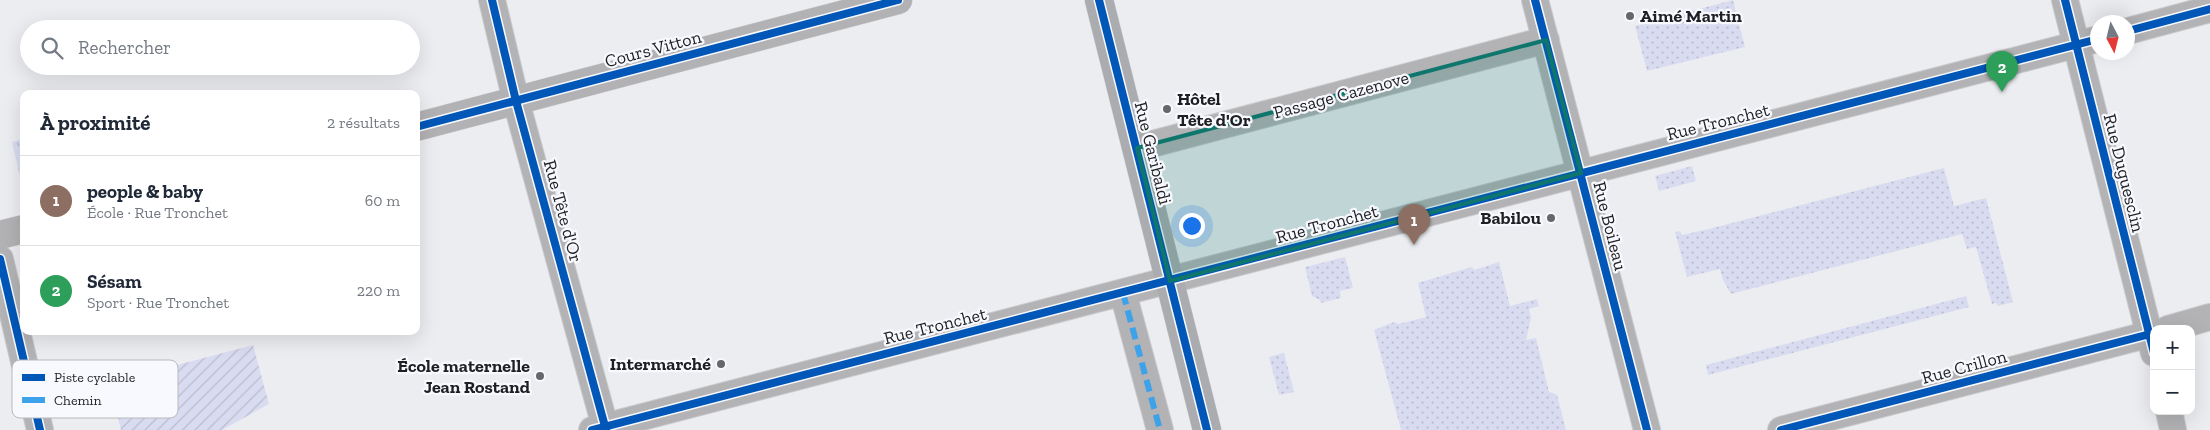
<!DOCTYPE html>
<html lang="fr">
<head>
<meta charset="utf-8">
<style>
	:root { --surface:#fff; --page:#f6f6f7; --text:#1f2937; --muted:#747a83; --line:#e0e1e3; --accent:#ea580c }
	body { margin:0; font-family:"Zilla Slab",serif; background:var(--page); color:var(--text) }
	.controls { position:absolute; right:15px; bottom:15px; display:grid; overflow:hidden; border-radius:10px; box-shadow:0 5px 20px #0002 }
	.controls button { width:45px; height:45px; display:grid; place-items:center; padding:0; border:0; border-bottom:1px solid var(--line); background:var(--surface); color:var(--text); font:25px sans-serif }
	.compass { position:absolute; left:2090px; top:15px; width:45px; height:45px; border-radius:50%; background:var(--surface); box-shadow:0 5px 20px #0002; rotate:173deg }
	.you { position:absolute; left:1191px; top:225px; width:18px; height:18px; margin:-12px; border:4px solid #fff; border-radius:50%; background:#1a73e8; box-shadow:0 0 0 8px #1a73e833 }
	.badge { display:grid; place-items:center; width:32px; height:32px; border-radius:50%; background:var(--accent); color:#fff; font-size:16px; font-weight:700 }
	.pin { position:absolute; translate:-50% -41px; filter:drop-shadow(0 1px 2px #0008) }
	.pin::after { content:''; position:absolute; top:26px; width:18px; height:15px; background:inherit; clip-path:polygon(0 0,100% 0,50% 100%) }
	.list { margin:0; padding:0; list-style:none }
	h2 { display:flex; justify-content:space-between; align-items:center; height:65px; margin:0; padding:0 20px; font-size:21px }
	h2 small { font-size:16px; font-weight:400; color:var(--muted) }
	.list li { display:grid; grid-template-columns:32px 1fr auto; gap:15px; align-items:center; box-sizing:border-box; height:90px; padding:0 20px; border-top:1px solid var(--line) }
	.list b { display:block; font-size:19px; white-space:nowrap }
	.list p { margin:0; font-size:16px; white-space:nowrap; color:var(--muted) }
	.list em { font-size:16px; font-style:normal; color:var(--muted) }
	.icon { flex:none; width:28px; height:28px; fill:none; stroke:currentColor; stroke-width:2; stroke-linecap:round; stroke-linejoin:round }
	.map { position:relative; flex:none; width:2210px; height:430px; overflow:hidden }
	.search { position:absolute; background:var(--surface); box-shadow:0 5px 20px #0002; left:20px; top:20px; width:400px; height:55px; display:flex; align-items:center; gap:12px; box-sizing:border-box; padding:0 18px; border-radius:28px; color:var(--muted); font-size:19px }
	.panel { position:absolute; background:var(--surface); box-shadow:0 5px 20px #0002; left:20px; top:90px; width:400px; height:245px; border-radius:10px }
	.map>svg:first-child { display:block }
	.grass { fill:url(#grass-dots) }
	.park { fill:url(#park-tufts) }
	.garden { fill:url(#garden-furrows) }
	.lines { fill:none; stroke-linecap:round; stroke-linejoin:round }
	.street-casing { stroke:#c8c9cb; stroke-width:28 }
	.secondary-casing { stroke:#c8c9cb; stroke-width:29 }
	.primary-casing { stroke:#c8c9cb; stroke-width:29 }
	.street { stroke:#b3b3b5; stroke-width:26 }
	.secondary { stroke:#b2b2b5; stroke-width:28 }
	.primary { stroke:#abacaf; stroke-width:28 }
	.quiet { stroke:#3da2ea; stroke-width:6; stroke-dasharray:12 6; stroke-linecap:butt }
	.cycleway-casing { stroke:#f8f9fe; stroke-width:11 }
	.cycleway { stroke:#0057b8; stroke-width:8 }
	.marked { fill:#0f766e; fill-opacity:0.2; stroke:#0f766e; stroke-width:4; stroke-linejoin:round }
	.poi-dot { fill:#66676a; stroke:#f8f9fe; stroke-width:2 }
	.labels { text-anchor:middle; stroke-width:4.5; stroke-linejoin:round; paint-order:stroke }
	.poi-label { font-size:18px; font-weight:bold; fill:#1e1f22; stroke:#f8f9fe; text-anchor:end }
	.street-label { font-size:18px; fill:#1e1f22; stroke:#f8f9fe }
	.key { fill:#f8f9fe; stroke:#b7b8bc; stroke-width:1 }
	.key-label { font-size:14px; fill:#1e1f22 }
</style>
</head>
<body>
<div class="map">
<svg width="2210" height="430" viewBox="0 0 2210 430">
	<defs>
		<pattern id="grass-dots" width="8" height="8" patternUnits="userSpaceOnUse" patternTransform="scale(1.25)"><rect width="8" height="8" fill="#d9dcf0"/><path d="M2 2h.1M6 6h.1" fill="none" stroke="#babcce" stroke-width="1.8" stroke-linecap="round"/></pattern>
		<pattern id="park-tufts" width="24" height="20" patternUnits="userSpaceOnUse" patternTransform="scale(1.25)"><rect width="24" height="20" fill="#d9dcf0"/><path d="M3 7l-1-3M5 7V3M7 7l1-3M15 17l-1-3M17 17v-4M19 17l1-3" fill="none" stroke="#babcce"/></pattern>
		<pattern id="garden-furrows" width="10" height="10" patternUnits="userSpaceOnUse" patternTransform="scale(1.25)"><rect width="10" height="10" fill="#d9dcf0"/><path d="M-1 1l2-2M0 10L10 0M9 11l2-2" fill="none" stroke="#babcce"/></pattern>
	</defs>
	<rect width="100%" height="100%" fill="#ecedf1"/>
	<!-- grass -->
	<path class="grass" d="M1733,0L1745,47L1647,71L1635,26Z
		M1692,166L1696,181L1659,191L1655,176Z
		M1944,168L1954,206L1986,198L2013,302L1998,306L1996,303L1992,304L1976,247L1967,249L1962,234L1731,294L1723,280L1720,269L1687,277L1675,232L1680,231L1682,235L1709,229Z
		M1345,257L1353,288L1340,291L1341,298L1321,303L1320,300L1312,296L1305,267Z
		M1499,262L1510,306L1537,299L1539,306L1529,309L1531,318L1526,340L1536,338L1549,392L1557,395L1566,430H1401L1374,330L1394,322L1398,324L1426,317L1418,283L1472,267L1474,270Z
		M1966,296L1969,307L1708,375L1706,365Z
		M1284,353L1294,392L1279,395L1269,357Z"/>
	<!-- park -->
	<path class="park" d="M24,139V184L22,185L12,142Z"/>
	<!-- garden -->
	<path class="garden" d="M253,345L269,404L222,430H121L109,383Z"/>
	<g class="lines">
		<!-- street casing -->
		<g class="street-casing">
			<path id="street" d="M492,0L516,101L606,430
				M1535,0L1647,430
				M2065,0L2154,353
				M2128,31L2210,9
				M1137,148L1546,40
				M0,259L40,430
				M1123,293L1160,430
				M2168,329L2210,317
				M2169,411L2173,430
				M592,430L2098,39
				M1781,430L2154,333"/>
		</g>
		<!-- secondary casing -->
		<g class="secondary-casing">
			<path id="secondary" d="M416,127L898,0
				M0,235L24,229"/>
		</g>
		<!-- primary casing -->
		<g class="primary-casing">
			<path id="primary" d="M1099,0L1207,430"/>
		</g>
		<!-- street -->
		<use href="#street" class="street"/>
		<!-- secondary -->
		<use href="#secondary" class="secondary"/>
		<!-- primary -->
		<use href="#primary" class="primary"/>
		<!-- quiet -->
		<path class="quiet" d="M1123,293L1160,430"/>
		<!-- cycleway casing -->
		<g class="cycleway-casing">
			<path id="cycleway" d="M492,0L516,101L606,430
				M1099,0L1207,430
				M1535,0L1647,430
				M2065,0L2154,353
				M2128,31L2210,9
				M416,127L898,0
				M0,259L40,430
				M592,430L2098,39
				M1781,430L2154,333"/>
		</g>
		<!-- cycleway -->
		<use href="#cycleway" class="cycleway"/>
	</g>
	<!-- marked area -->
	<path class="marked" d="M1546,40L1581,173L1170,281L1137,148Z"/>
	<!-- markers -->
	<g class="poi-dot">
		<circle cx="1630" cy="16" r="5"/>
		<circle cx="1167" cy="109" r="5"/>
		<circle cx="1551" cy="218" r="5"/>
		<circle cx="721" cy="364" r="5"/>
		<circle cx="540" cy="376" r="5"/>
	</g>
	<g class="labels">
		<!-- poi labels -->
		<g class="poi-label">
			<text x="1640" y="22" text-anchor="start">Aimé Martin</text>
			<text x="1177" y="105" text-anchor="start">Hôtel<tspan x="1177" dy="21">Tête d'Or</tspan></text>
			<text x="1541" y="224">Babilou</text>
			<text x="711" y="370">Intermarché</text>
			<text x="530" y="372">École maternelle<tspan x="530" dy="21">Jean Rostand</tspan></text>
		</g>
		<!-- street labels -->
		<g class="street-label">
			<text transform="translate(653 49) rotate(-15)" y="6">Cours Vitton</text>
			<text transform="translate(1341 95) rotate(-15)" y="6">Passage Cazenove</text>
			<text transform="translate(1718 122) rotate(-14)" y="6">Rue Tronchet</text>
			<text transform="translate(1153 153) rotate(76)" y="6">Rue Garibaldi</text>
			<text transform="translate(2124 173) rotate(76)" y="6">Rue Duguesclin</text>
			<text transform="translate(563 211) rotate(75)" y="6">Rue Tête d'Or</text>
			<text transform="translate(1327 224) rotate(-15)" y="6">Rue Tronchet</text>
			<text transform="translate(1610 226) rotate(76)" y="6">Rue Boileau</text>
			<text transform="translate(935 326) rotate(-14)" y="6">Rue Tronchet</text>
			<text transform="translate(1964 367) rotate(-15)" y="6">Rue Crillon</text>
		</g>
	</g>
	<!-- legend -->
	<rect x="12" y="360" width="166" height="58" rx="8" class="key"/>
	<rect x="22" y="374" width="23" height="7" fill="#0057b8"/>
	<rect x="22" y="397" width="23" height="6" fill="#3da2ea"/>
	<g class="key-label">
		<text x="54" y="382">Piste cyclable</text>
		<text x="54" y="405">Chemin</text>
	</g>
</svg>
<div class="controls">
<button>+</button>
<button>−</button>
</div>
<svg class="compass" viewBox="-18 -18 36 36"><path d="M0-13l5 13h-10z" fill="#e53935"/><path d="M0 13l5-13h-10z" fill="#747a83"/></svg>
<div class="you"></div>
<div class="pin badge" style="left:1414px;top:245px;background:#8d6e63">1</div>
<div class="pin badge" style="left:2002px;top:92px;background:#2e9e5b">2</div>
<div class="search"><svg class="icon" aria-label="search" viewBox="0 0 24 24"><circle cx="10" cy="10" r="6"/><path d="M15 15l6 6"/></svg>Rechercher</div>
<section class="panel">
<h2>À proximité<small>2 résultats</small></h2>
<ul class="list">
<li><span class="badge" style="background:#8d6e63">1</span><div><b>people &amp; baby</b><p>École · Rue Tronchet</p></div><em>60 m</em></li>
<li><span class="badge" style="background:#2e9e5b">2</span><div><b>Sésam</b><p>Sport · Rue Tronchet</p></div><em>220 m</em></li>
</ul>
</section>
</div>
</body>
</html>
